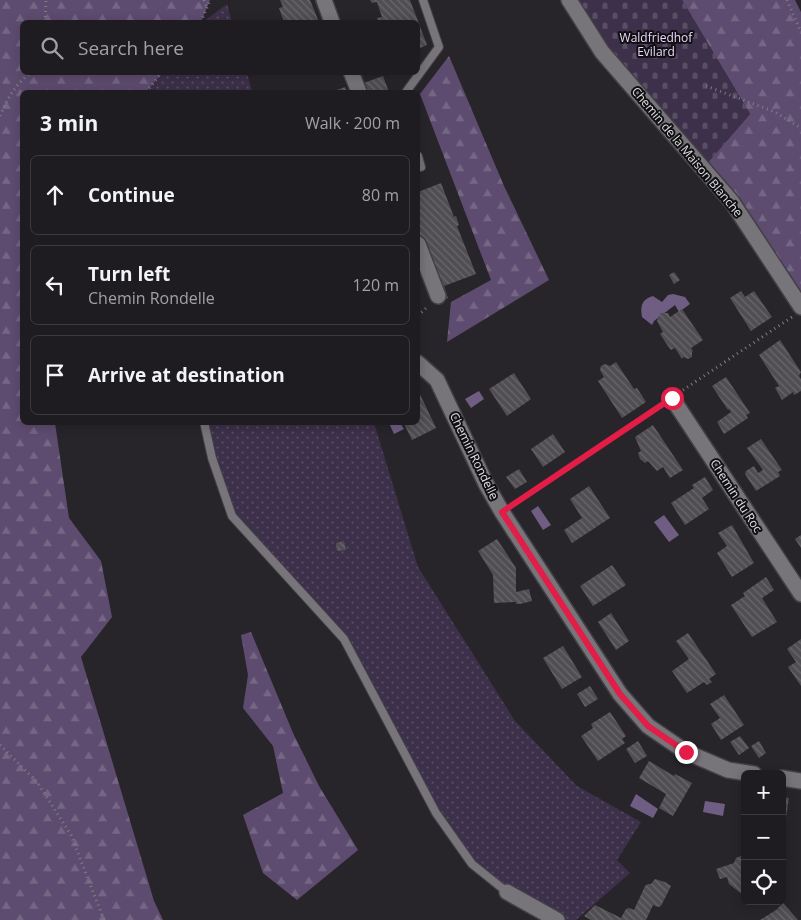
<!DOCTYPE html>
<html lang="en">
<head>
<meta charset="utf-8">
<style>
	:root { --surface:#1e1c20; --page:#262529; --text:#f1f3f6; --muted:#a1a1a5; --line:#3c3a3e }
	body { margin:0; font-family:"Open Sans",sans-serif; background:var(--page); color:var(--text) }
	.controls { position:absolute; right:15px; bottom:15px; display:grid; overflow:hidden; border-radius:8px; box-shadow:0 2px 12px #0003 }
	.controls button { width:45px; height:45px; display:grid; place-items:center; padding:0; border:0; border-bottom:1px solid var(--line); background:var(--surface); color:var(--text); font:25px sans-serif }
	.stop { position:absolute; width:15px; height:15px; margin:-11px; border:4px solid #e11d48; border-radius:50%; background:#fff }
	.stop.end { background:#e11d48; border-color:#fff; box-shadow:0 1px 5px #0008 }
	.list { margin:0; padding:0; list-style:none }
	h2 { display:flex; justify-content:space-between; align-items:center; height:65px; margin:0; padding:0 20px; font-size:21px }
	h2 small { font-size:16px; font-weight:400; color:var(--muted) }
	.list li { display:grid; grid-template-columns:32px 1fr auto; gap:15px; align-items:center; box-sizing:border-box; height:80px; margin:0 10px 10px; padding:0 10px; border:1px solid var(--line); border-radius:8px }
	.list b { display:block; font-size:19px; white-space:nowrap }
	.list p { margin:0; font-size:16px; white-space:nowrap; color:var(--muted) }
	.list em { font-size:16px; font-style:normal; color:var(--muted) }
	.icon { flex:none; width:28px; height:28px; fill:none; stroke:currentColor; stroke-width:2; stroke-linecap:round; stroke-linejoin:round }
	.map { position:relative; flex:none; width:801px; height:920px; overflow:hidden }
	.search { position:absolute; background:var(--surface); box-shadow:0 2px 12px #0003; left:20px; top:20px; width:400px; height:55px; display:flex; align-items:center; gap:12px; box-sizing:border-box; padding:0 18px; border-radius:8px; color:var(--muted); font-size:19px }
	.panel { position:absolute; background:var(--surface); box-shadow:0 2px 12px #0003; left:20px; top:90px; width:400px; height:335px; border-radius:8px }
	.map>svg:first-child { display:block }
	.grass { fill:url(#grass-dots) }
	.forest { fill:url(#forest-firs) }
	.cemetery { fill:url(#cemetery-stones) }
	.water { fill:#705d83 }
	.building { fill:url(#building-back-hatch) }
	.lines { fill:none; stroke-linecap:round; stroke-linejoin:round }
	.lane-casing { stroke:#424045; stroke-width:10 }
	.street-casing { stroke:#424045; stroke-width:18 }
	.path { stroke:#807e82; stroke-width:3; stroke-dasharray:1 4; stroke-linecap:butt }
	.lane { stroke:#77747a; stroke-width:8 }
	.street { stroke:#77747a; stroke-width:15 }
	.route { stroke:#e11d48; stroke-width:6 }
	.labels { text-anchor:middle; stroke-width:4; stroke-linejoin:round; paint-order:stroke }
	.park-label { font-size:12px; fill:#ead8fe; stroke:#100f11 }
	.street-label { font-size:12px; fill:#e2e0e4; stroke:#100f11 }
</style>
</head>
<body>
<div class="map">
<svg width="801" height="920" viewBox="0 0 801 920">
	<defs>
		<pattern id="grass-dots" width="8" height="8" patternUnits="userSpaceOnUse" patternTransform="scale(1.25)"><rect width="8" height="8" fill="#3d304a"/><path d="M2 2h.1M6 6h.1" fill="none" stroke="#594e64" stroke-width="1.8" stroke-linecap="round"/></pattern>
		<pattern id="forest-firs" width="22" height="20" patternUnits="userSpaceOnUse" patternTransform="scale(1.25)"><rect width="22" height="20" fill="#5e4c70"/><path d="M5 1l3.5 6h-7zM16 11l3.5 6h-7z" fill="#756684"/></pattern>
		<pattern id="cemetery-stones" width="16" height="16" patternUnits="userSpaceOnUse" patternTransform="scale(1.25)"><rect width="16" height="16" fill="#3d304a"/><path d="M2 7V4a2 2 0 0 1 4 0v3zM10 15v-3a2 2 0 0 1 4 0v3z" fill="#594e64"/></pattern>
		<pattern id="building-back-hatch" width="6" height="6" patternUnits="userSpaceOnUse" patternTransform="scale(1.25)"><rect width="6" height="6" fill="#504d53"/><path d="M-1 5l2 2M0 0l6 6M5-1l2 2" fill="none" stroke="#69666c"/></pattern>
	</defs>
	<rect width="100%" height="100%" fill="#28252a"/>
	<!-- grass -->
	<path class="grass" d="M227,4L232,22H203Z
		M162,73H247L252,92H146Z
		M204,423H374L418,567L515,721L577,786L641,822L617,860L630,873L576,920H557L472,864L436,813L344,639L232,516Z"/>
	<!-- forest -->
	<path class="forest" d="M0,0H210L201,22H22V72L162,73L146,92H22V243L20,247L22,259V422L55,423L69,518L101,561L112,617L81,657L154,901L163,920H0Z
		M682,0H795L801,12V307L703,168L750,114Z
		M449,56L504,186L549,280L447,342L451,302L491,280L420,94Z
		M251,632L293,733L319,786L358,850L297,900L263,873L243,815L283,793L273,746L243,708L248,675L241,635Z"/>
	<!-- cemetery -->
	<path class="cemetery" d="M569,0H682L750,114L703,168Z"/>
	<!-- water -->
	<path class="water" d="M673,294L685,297L690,304L679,312L675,305L654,321L652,325L642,317C640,306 642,299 653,296L662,302L668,295Z
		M479,391L484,399L471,408L465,399Z
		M389,423H400L404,429L394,434Z
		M538,506L551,525L543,530L531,511Z
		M664,515L679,535L669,542L654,522Z
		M636,794L658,809L653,818L630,806Z
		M705,801L725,804L723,816L703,812Z"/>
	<!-- building -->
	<path class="building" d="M280,0H310L319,22H284L279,8L283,7Z
		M370,0H410L427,45L418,49V22H379L377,18L382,17L377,2L372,3Z
		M383,76L389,92H361L358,85Z
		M345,87L347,92H331Z
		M441,183L454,217L456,216L459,225L457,226L476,274L444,286L448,298L442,301L418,236V192Z
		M674,272L680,280L674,284L669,275Z
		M741,291L745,297L754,291L772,317L751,331L730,298Z
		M682,309L703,340L691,348L693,351L692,352V357L688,359L683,357L682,359L675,348L671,350L668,346L660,334L663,332L657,321L660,313H668L670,317Z
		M780,340L801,372L799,376L801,379V391L794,395L793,392L782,400L775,388L779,386L759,355Z
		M616,362L634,389L637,388L646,402L622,418L598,381L604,377L600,370L601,366L605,364L610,366Z
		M514,373L531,399L507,416L489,389Z
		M726,377L750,413L746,415L748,418L724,434L717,422L731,412L729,409L728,410L712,386Z
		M418,390L436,428L412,440L403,422H418Z
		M653,425L683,470L670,478L663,467L657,471L648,461L645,463L640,459L638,453L641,451L635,437Z
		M553,434L565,452L543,467L531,449Z
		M761,439L782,470L778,472L780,476L756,491L745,474L746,471L754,466L758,473L763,470L747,448Z
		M519,469L527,482L515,489L506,477Z
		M705,477L713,490L702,498L709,509L685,525L671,503L694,488L692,485Z
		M589,486L610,518L572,543L564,530L582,518L570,499Z
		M732,525L754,563L732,577L717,553L727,546L718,533Z
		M801,535V548L795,539Z
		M497,539L516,568V592L529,589L532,601L520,604H516V602L494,603L493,575L478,551Z
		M344,541L346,550L337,551L336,543Z
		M612,565L626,585L593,606L580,586Z
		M766,577L774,590L762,598L777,622L752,637L731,605L745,596L743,593Z
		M611,613L629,641L616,650L598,622Z
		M688,633L716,674L709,679L712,682L707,685L704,682L687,693L672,671L689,659L676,641Z
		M801,639V686L788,667L796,662L787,649Z
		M563,646L582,677L562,689L543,658Z
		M590,686L598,699L585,707L577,694Z
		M724,695L744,725L721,740L711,724L720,718L710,704Z
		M610,712L626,736L622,739L625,743L598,761L581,736L593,728L591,724Z
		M740,736L749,748L739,755L730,742Z
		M638,741L647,756L635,763L626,749Z
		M759,741L766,753L759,758L751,746Z
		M649,761L674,776L675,774L692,783L673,816L659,808L666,794L639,778Z
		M782,797L789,798L786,818H782Z
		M743,853H745V894L743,895L729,884L727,877L720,879L716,869L734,863L736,858L741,856Z
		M655,879L665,882L671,886L661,906L658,907L653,905L646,920H591L584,916L595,905L621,918L626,909L629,908L634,910L645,886L648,884H651Z
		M783,903L798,920H760L776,910Z"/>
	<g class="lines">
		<!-- lane casing -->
		<g class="lane-casing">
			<path id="lane" d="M406,92L439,47L423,0
				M418,156L421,167
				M204,422L212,458L232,516L344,639L436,813L472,864L507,892"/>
		</g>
		<!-- street casing -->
		<g class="street-casing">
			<path id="street" d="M324,0L332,22
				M569,0L602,52L732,202L801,307
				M351,72L359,92
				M418,244L438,296
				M418,363L437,380L486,484L502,512L620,694L648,726L686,752L728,770L754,774
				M672,398L801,594
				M782,778L801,781
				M507,892L557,920"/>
		</g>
		<!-- path -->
		<path class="path" d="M204,0L207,8
			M787,0L801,32
			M45,22L46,0
			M201,22L210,0
			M706,86L775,112L801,128
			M146,92L162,72
			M0,116C8,98 15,84 32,72
			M418,316L428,306
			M683,390L792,317
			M513,504L659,406
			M0,745L37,782L71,835L104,920"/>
		<!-- lane -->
		<use href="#lane" class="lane"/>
		<!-- street -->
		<use href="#street" class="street"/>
	</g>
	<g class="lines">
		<!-- route -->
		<path class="route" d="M672,398L502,512L620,694L648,726L686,752"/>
	</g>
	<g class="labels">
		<!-- park labels -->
		<g class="park-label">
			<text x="656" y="42">Waldfriedhof<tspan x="656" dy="14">Evilard</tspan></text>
		</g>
		<!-- street labels -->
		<g class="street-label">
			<text transform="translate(687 152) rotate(50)" y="4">Chemin de la Maison Blanche</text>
			<text transform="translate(474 456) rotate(64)" y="4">Chemin Rondelle</text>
			<text transform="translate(736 496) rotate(57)" y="4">Chemin du Roc</text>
		</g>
	</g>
</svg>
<div class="controls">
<button>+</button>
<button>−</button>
<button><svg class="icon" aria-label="locate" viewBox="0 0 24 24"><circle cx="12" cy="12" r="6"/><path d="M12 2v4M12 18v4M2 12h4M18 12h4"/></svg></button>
</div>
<div class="stop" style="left:672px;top:398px"></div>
<div class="stop end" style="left:686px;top:752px"></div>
<div class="search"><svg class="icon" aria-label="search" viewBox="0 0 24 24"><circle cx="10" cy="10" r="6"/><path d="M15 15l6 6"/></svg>Search here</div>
<section class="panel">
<h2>3 min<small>Walk · 200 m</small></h2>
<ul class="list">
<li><svg class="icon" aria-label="ahead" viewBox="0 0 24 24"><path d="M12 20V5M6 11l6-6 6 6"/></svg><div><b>Continue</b></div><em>80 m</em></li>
<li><svg class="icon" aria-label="left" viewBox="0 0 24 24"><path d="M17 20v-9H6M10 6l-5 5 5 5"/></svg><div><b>Turn left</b><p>Chemin Rondelle</p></div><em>120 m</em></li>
<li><svg class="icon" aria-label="arrive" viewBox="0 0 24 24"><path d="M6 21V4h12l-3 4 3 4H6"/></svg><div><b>Arrive at destination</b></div></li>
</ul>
</section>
</div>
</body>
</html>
